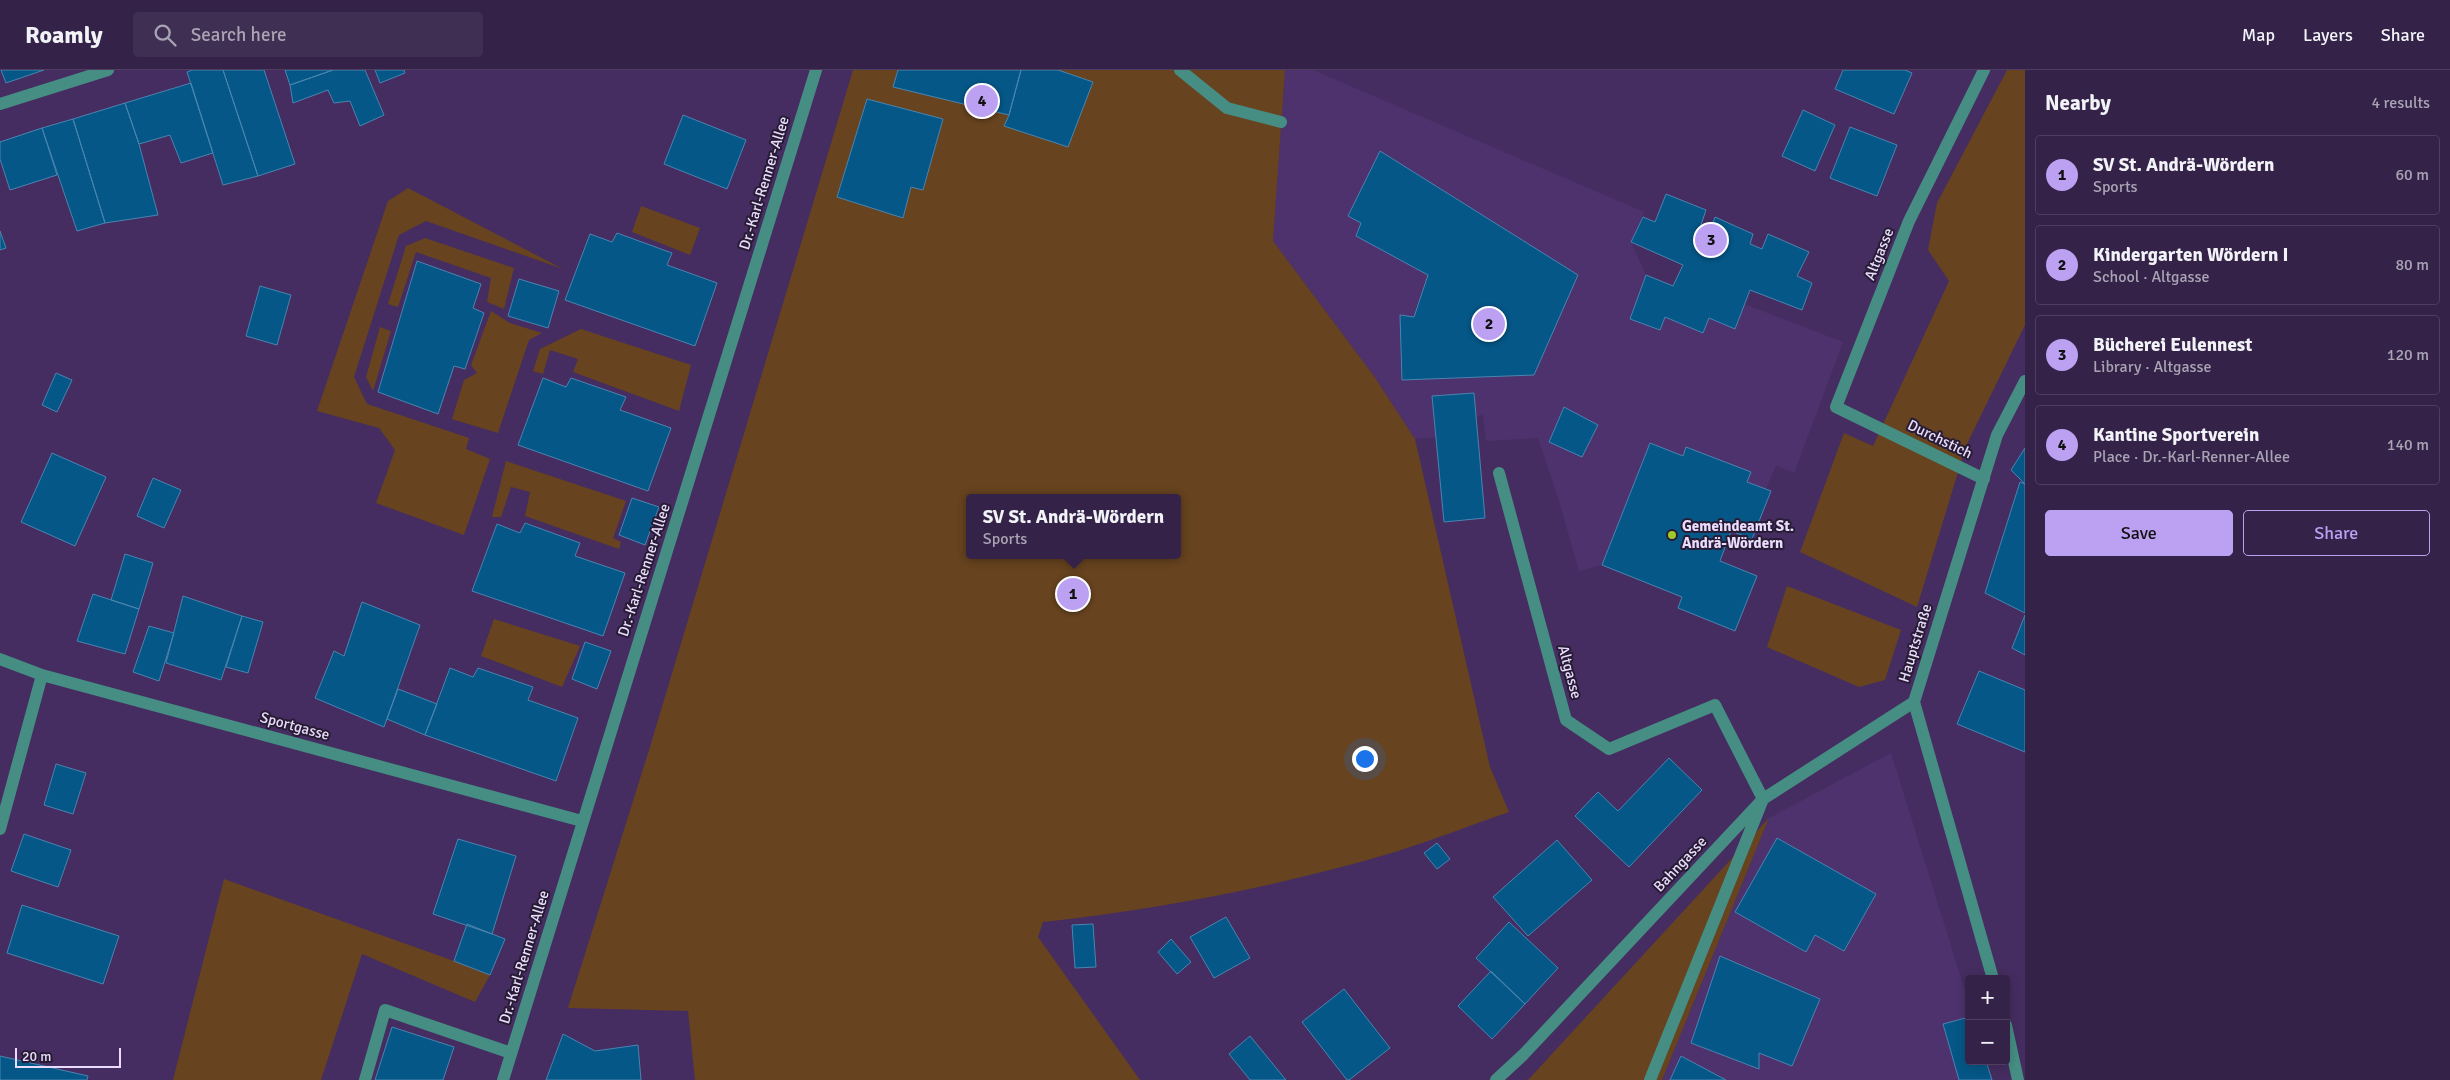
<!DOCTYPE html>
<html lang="en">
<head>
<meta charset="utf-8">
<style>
	:root { --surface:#342249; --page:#3f2f53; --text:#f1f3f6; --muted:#a9a4b4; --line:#4e3f61; --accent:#bca0f2 }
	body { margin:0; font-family:Signika,sans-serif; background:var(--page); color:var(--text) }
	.controls { position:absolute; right:15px; bottom:15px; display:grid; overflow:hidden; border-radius:5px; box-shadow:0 2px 12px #0003 }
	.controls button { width:45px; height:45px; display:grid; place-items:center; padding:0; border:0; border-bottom:1px solid var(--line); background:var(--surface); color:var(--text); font:25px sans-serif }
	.scale { position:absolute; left:15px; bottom:12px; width:106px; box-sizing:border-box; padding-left:5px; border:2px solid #e9dcfd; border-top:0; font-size:14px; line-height:18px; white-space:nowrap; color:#e9dcfd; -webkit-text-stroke:4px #271c34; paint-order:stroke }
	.you { position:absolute; left:1364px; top:688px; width:18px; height:18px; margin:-12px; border:4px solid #fff; border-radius:50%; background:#1a73e8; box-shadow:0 0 0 8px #1a73e833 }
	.badge { display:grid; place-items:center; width:32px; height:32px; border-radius:50%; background:var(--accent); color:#111; font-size:16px; font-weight:700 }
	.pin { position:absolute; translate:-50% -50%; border:2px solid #fff; box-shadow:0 1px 5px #0006 }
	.popup { position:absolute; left:966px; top:424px; width:215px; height:65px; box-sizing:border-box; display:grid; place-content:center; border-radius:5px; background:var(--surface); filter:drop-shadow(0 1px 4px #0005); font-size:16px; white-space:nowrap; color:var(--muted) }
	.popup b { font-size:19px; color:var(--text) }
	.popup::after { content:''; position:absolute; left:50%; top:100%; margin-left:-10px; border:10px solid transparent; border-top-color:var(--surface) }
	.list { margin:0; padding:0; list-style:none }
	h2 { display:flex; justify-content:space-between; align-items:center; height:65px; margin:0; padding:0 20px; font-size:21px }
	h2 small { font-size:16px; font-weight:400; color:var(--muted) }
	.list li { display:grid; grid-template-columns:32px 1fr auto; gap:15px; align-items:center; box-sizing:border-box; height:80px; margin:0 10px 10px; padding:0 10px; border:1px solid var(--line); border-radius:5px }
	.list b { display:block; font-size:19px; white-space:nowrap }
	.list p { margin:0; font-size:16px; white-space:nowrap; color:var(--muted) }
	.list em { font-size:16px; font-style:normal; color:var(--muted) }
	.actions { display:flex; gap:10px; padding:15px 20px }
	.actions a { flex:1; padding:11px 0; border:1px solid var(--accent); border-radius:5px; text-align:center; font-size:18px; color:var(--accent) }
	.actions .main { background:var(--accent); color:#111 }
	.icon { flex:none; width:28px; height:28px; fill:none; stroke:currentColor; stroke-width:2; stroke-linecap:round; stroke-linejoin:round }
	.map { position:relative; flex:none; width:2025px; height:1010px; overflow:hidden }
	header { display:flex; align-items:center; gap:30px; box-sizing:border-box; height:70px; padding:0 25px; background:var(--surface); border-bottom:1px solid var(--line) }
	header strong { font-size:24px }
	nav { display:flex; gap:28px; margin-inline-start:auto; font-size:18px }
	.search { width:350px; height:45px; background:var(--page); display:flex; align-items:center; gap:12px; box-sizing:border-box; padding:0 18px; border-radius:5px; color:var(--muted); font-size:19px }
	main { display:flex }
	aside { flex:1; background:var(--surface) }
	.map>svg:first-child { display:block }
	.built { fill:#4e326e }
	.green { fill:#67431f; fill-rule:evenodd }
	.building { fill:#055787; stroke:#4a84b0 }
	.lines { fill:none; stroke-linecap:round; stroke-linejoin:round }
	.minor { stroke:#468e83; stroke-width:12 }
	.poi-dot { fill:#a1c92a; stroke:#271c34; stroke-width:2 }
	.labels { text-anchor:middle; stroke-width:4; stroke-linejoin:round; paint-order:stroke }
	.street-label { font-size:15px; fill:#e9dcfd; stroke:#271c34 }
	.poi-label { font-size:15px; font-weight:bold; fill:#e9dcfd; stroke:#271c34; text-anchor:start }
</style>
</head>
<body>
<header>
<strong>Roamly</strong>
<div class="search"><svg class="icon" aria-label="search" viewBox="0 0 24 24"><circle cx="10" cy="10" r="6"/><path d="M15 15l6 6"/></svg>Search here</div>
<nav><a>Map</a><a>Layers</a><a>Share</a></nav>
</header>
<main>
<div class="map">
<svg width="2025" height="1010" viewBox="0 0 2025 1010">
	<rect width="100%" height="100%" fill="#452d61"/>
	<!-- built -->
	<path class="built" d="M1285,0H1313L1644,142L1631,172L1646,205L1630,249L1660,260L1665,247L1702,262L1709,248L1735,259L1744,234L1843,272L1794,403L1776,395L1766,419L1747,412L1751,402L1686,377L1683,386L1650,373L1602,495L1579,501L1559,431L1538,368L1486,371L1483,345L1476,346L1474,323L1436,367L1415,369L1374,306L1273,171Z
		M1891,683L1969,934V991L1992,1010H1662L1769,748Z"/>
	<!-- green -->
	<path class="green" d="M853,0H1285L1273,171L1374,306L1415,369L1490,697L1509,742C1471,755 1433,770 1395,782C1280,816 1162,839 1043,852L1038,867L1140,1010H695L688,941L568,938L649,680ZM969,428H1177V485H969Z
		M2007,0H2025V255L1966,376L1917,537L1800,482L1844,363L1873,376L1949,211L1928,180L1937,133Z
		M408,118L563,199L426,151L399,165L354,307L367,334L469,368L466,379L490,389L464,465L376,433L395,380L379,358L317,341L388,131Z
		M641,136L700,158L690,185L632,162Z
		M425,168L514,198L504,239L487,232L491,208L416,182L398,237L388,234L406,176Z
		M491,241L510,253L542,263L529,270L498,363L452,349L464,310L477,303L471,295Z
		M380,257L391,261L373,321L366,307Z
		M581,259L691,295L679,341L573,302L578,289L550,280L543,304L533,301L540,279Z
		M506,391L626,431L613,468L621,472L619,479L525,446L530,422L511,417L501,447H492Z
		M1787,516L1901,560L1885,610L1859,617L1767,577Z
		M494,549L580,576L562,617L481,586Z
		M1769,748L1662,1010H1528Z
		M224,809L454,891L490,905L475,932L362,884L321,1010H173Z"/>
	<!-- building -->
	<path class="building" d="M1,0H44L6,13Z
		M192,0H223L258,106L223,115L187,2Z
		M223,0H264L295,94L258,106Z
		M285,0H333L290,15Z
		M333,0H365L384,45L360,56L350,31L334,33L328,20L293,33L290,15Z
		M375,0H404L405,3L380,13Z
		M898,0H1021L1009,45L893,17Z
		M1021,0H1058L1093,12L1068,77L1004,56L1009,45Z
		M1843,0H1905L1912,3L1894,44L1835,19Z
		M191,13L213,83L181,93L170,65L139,74L125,33Z
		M867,29L943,49L923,120L911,117L903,148L837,127Z
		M125,33L139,74L158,145L105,153L73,49Z
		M1803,40L1835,55L1815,101L1782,86Z
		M683,45L746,70L727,119L664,94Z
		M73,49L105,153L77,161L42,58Z
		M1850,57L1897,75L1877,126L1830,108Z
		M42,58L57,105L10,120L0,89V72Z
		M1380,81L1578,205L1534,305L1402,310L1400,245L1414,247L1428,205L1356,166L1361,153L1348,146Z
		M1666,124L1706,140L1701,155L1710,160L1715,147L1753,164L1750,174L1762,179L1768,164L1809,182L1797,206L1812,213L1802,240L1750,220L1735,259L1709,248L1703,263L1665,247L1660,260L1630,249L1646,205L1673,216L1683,195L1631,172L1643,147L1655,152Z
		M0,161L6,178L0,180Z
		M617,163L672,183L667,195L717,213L695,276L565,230L590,164L612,172Z
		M417,191L481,214L473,238L484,243L465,299L454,296L438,344L378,322Z
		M519,209L559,221L548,258L508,246Z
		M260,216L291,225L277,275L246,266Z
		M56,303L72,310L57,342L42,335Z
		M543,308L566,317L571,308L626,327L620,340L671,358L648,421L518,375Z
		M1474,323L1485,448L1444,452L1432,326Z
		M1564,337L1598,355L1582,387L1549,372Z
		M1650,373L1683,386L1686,377L1751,402L1747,412L1771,421L1752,469L1731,461L1720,491L1757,506L1735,561L1678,538L1682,527L1602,495Z
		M2025,378V414L2011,400Z
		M52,383L106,407L75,476L21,452Z
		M153,408L181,420L164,458L137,446Z
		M2020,412L2025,414V543L1985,523Z
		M632,428L659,437L645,475L619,465Z
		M525,453L580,473L575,486L625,503L603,566L472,521L497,454L520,463Z
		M125,484L153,493L139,539L111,530Z
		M93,524L139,539L125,584L77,571Z
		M183,526L242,546L221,610L166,593Z
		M362,532L420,555L384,657L315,628L334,581L344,586Z
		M2025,545V585L2012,578Z
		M242,546L263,552L248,603L226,597Z
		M149,556L174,563L159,611L133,602Z
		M585,572L611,581L597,619L572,609Z
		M450,598L473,607L478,598L533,617L528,630L578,648L556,711L425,665Z
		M1979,601L2025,620V682L1957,654Z
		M398,619L437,634L425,665L387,649Z
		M1669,688L1702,720L1629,797L1575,746L1598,722L1618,741Z
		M56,694L86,703L73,744L44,735Z
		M24,764L71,780L58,817L11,801Z
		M1777,768L1876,824L1844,881L1815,865L1806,882L1735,842Z
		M458,769L516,786L492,864L433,844Z
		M1557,770L1592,810L1528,866L1493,827Z
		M1437,773L1450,789L1437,799L1424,783Z
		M22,835L119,866L103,914L7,883Z
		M1226,847L1250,888L1214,908L1190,867Z
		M1509,852L1558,898L1525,934L1476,888Z
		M467,854L505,869L490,905L454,891Z
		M1093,854L1096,897L1075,898L1072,855Z
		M1171,869L1191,892L1177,904L1158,882Z
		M1720,886L1820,929L1792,996L1759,983V999L1691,973Z
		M1491,901L1525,934L1492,969L1458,936Z
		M1344,919L1390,978L1349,1010H1347L1302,952Z
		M1969,947V991H1986L1992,1010H1959L1943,954Z
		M392,957L454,977L443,1010H375Z
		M563,964L595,981L638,975L641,1010H546Z
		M1250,966L1286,1010H1250L1229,984Z
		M0,986L88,1006L87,1010H0Z
		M1681,986L1726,1010H1670Z"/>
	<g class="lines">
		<!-- minor -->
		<path class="minor" d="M1180,0L1227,38L1281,52
			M0,34L108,0
			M1499,403L1566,650L1609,679L1715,635L1763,729L1650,1010
			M1984,409L1836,337L1909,151L1984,0
			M0,589L42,605L582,751
			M0,759L42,605
			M1993,909L1914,632L1997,365L2025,311
			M2006,955L2018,1010
			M365,1010L385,940L511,983
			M503,1010L816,0
			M1496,1010L1523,985L1763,729L1914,632"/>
	</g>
	<!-- markers -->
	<circle class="poi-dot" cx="1672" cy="465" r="5"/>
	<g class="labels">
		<!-- street labels -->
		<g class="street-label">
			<text transform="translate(764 113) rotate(-73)" y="5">Dr.-Karl-Renner-Allee</text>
			<text transform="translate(1879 184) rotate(-68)" y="5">Altgasse</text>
			<text transform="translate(1940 369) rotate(26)" y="5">Durchstich</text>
			<text transform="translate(644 500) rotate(-72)" y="5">Dr.-Karl-Renner-Allee</text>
			<text transform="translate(1915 573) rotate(-73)" y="5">Hauptstraße</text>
			<text transform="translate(1570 602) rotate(75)" y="5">Altgasse</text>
			<text transform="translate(295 656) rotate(15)" y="5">Sportgasse</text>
			<text transform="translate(1680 794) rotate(-47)" y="5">Bahngasse</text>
			<text transform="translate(524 887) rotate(-73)" y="5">Dr.-Karl-Renner-Allee</text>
		</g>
		<!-- poi labels -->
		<g class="poi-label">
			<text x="1682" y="461">Gemeindeamt St.<tspan x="1682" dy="17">Andrä-Wördern</tspan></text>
		</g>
	</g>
</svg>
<div class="controls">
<button>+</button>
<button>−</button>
</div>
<div class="scale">20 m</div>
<div class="you"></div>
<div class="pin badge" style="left:1073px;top:524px">1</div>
<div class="popup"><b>SV St. Andrä-Wördern</b>Sports</div>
<div class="pin badge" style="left:1489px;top:254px">2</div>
<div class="pin badge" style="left:1711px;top:170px">3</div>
<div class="pin badge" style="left:982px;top:31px">4</div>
</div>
<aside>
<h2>Nearby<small>4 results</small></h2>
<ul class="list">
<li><span class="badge">1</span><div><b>SV St. Andrä-Wördern</b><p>Sports</p></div><em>60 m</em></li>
<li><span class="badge">2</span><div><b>Kindergarten Wördern I</b><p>School · Altgasse</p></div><em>80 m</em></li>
<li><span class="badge">3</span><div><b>Bücherei Eulennest</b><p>Library · Altgasse</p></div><em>120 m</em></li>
<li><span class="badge">4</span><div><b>Kantine Sportverein</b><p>Place · Dr.-Karl-Renner-Allee</p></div><em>140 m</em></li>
</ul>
<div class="actions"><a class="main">Save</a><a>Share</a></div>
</aside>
</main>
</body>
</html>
